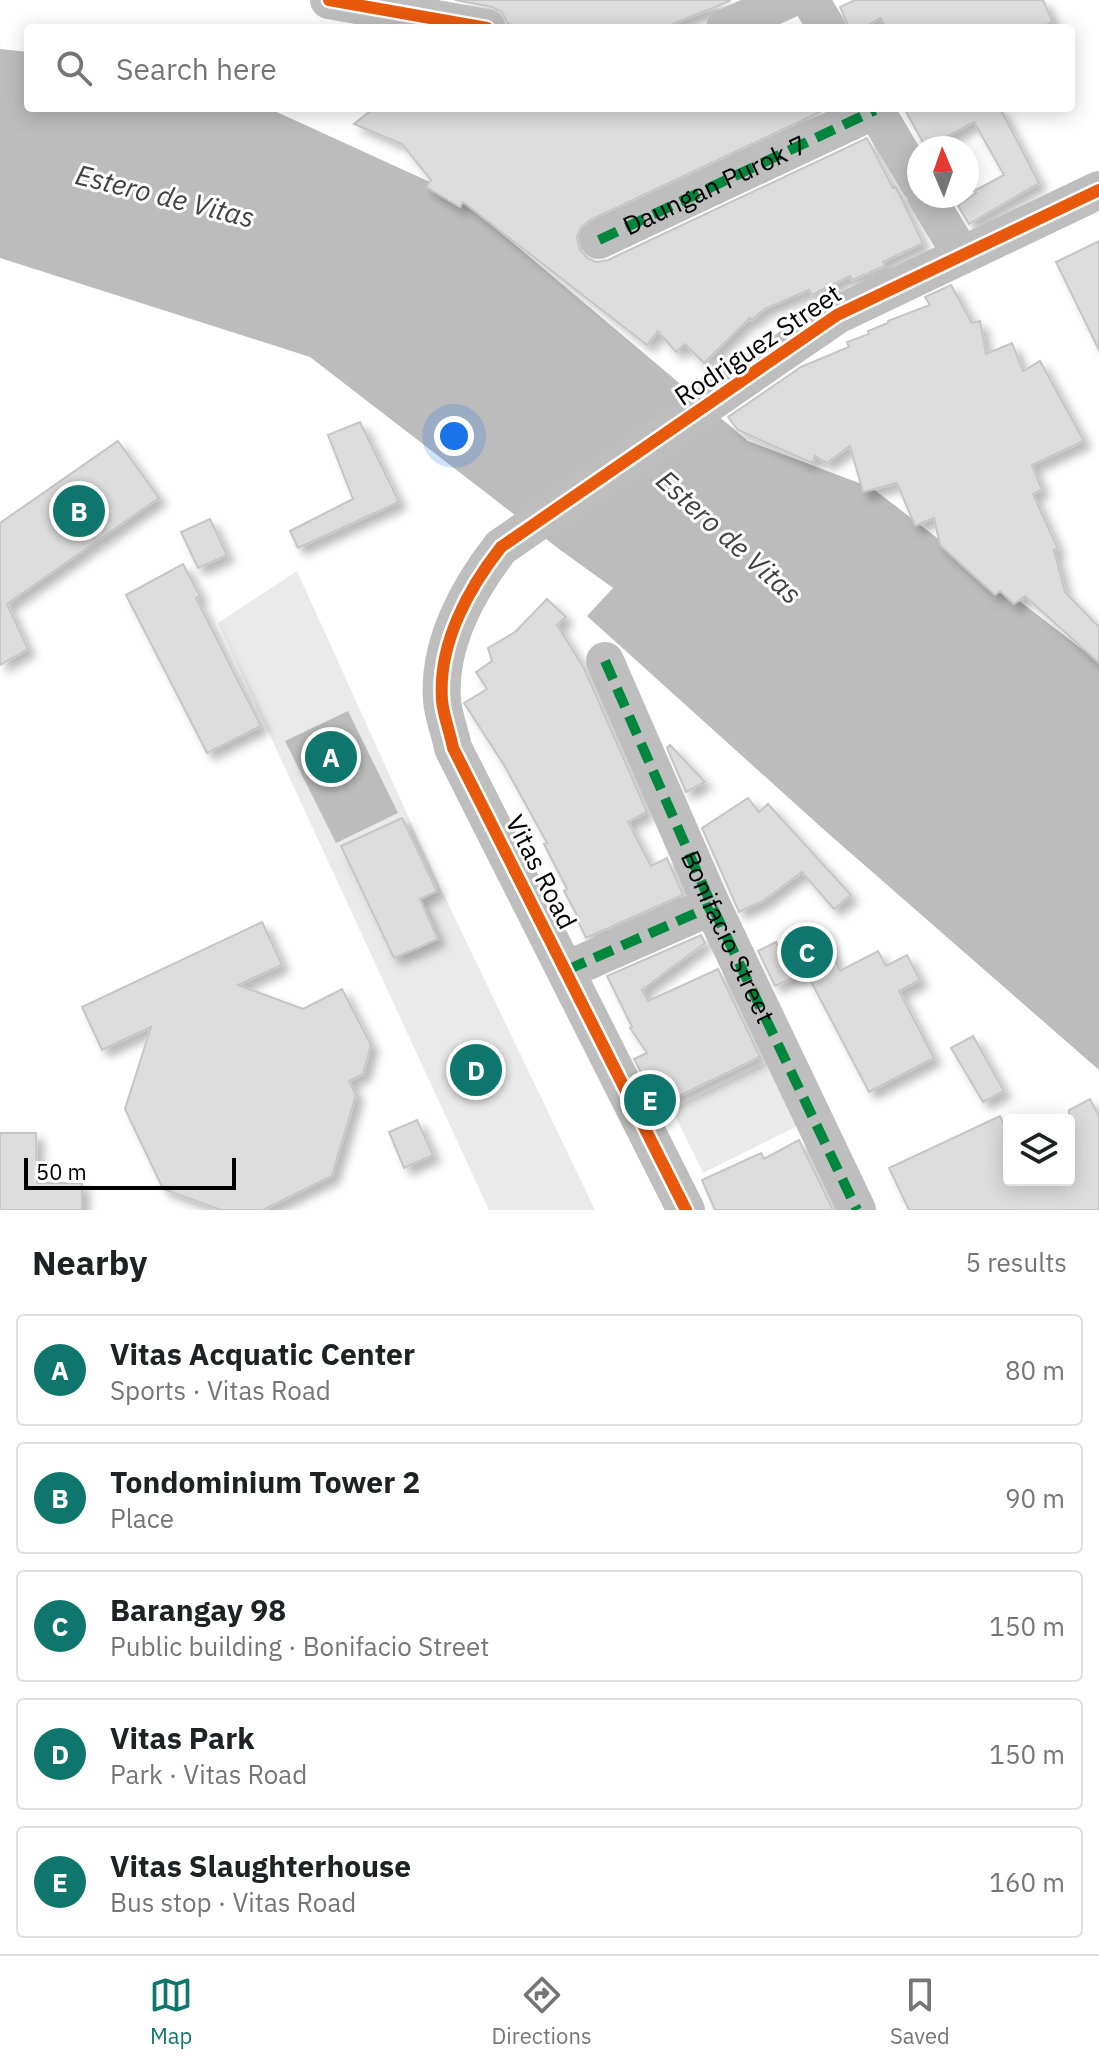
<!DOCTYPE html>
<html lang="en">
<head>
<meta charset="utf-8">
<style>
	:root { --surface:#fff; --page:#f6f6f6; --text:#202124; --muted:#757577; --line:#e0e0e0; --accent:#0f766e }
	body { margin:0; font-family:"IBM Plex Sans",sans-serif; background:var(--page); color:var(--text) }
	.controls { position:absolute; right:24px; bottom:24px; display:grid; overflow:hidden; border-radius:8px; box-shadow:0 4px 20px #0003 }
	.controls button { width:72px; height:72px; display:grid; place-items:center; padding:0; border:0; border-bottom:2px solid var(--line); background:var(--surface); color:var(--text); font:40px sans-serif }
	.compass { position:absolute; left:907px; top:136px; width:72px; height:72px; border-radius:50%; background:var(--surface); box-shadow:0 4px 20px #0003; rotate:358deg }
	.scale { position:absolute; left:24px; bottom:20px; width:212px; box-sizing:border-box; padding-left:8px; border:4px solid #000; border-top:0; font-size:22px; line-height:28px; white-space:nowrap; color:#000; -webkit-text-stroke:6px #fff; paint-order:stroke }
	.you { position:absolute; left:454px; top:436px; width:28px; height:28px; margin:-20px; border:6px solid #fff; border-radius:50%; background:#1a73e8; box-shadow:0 0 0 12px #1a73e833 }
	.badge { display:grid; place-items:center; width:52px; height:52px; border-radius:50%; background:var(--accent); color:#fff; font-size:26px; font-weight:700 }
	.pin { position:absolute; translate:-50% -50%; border:4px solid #fff; box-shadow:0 2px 8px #0006 }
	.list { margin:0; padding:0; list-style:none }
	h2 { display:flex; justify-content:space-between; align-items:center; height:104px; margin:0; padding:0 32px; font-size:34px }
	h2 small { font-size:26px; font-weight:400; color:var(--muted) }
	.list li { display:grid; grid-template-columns:52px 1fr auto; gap:24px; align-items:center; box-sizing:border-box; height:112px; margin:0 16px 16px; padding:0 16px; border:2px solid var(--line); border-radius:8px }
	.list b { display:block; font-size:30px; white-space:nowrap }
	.list p { margin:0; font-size:26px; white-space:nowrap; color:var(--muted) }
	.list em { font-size:26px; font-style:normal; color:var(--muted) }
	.icon { flex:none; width:44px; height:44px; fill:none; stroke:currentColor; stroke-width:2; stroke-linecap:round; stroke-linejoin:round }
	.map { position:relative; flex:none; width:1099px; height:1210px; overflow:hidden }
	.search { position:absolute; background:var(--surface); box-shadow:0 4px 20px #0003; left:24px; right:24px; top:24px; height:88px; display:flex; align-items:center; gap:20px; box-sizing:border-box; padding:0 28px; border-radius:8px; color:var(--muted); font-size:30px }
	.sheet { height:744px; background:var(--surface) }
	nav { display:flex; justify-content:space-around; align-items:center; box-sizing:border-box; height:112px; border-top:2px solid var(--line); background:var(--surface); font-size:22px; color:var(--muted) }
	nav a { display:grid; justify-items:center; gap:4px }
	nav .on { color:var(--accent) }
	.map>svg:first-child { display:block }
	.green { fill:#eaeaea }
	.water { fill:#bcbcbc }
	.building { fill:#dcdcdc; stroke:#c5c5c5; stroke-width:2; filter:url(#shadow) }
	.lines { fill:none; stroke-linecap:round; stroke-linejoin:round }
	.minor { stroke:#bebebe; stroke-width:38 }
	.quiet { stroke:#00873e; stroke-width:10; stroke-dasharray:20 10; stroke-linecap:butt }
	.cycleway-casing { stroke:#fff; stroke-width:17 }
	.cycleway { stroke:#e8590c; stroke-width:12 }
	.labels { text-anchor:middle; stroke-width:6; stroke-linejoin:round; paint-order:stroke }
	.street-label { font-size:26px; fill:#000; stroke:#fff }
	.water-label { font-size:28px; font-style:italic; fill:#404040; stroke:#fff }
</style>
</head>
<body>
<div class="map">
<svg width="1099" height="1210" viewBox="0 0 1099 1210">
	<defs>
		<filter id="shadow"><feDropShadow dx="7" dy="7" stdDeviation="4" flood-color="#0004"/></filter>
	</defs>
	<rect width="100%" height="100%" fill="#fff"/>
	<!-- green -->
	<path class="green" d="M297,571L442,891L595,1210H489L218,623Z
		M776,1058L808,1121L703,1173L672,1109Z"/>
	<!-- water -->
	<path class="water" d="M0,49L28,52V108H268L454,193L748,441L872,488L1099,662V1070L822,828L587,616L613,588L559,549L310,357L0,258Z
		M348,711L398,813L336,843L285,741Z"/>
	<!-- building -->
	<path class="building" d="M455,0H729L730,1L663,28H529L508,24L502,12L492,7Z
		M855,0H1043L1053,22L1039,28H885L881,18L863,28H849L840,7Z
		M374,108H818L820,112L590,220L581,227L577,237L580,250L587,258L596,262L608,260L867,138L893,188L896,187L923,243L883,262L885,266L852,280L850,276L812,295L809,290L764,309L752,320L750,318L704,363L685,344L676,352L658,331L647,345L463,202L460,207L426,187L431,180L402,144L354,124Z
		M904,108H1000L1039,183L969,224L958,206L976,193L974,191L1004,175L974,122L926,148Z
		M1099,241V350L1056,262Z
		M951,285L972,323L980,321L986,354L1012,343L1023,371L1040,361L1084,441L1032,465L1042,490L1033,494L1058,549L1054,550L1065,592L1099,627V663L1025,596L1014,604L1000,591L995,595L940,545L934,518L915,526L897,483L863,492L850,446L827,463L815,456L812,463L738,430L728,417L801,367L849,347L847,342L869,334L868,331L888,323V321L930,305L925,297Z
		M360,422L399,502L298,548L290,531L353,499L328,435Z
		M118,441L159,498L7,604L28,649L0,665V523Z
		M210,519L227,555L198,568L181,532Z
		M183,564L200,596L196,598L261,726L207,753L126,595Z
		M547,599L566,617L557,625L584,668L647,812L628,822L651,866L667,858L683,895L586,938L577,919H579L564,891L567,889L544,844L547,843L504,765L464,703L487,689L476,672L492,661L488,648L515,632Z
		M670,745L705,782L686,792L667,748Z
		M748,798L759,812L768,804L851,895L834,909L802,872L763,901L739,912L702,828Z
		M402,818L437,891L420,899L438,939L394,958L341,846Z
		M262,922L282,965L238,985L303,1009L342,989L371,1045L363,1074L349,1081L356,1095L332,1176L263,1210H221L163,1189L125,1109L151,1027L102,1050L82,1007Z
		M821,930L840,971L878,951L886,966L907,955L920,980L899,991L934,1058L869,1092L806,972L775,986L758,951L776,942L779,950Z
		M701,935L705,943L642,990L648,1001L718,969L760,1057L658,1106L634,1059L647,1053L630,1028L632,1027L607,976Z
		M973,1036L1004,1091L983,1102L951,1048Z
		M1090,1099L1099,1116V1210H909L889,1168L1000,1116L1009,1135V1180H1069V1110Z
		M417,1120L433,1155L404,1168L389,1132Z
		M0,1133H36L37,1183H82V1210H0Z
		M799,1140L833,1210H715L702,1180L761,1153L764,1159Z"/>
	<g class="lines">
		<!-- minor -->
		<g class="minor">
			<path d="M329,0L487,28"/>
			<path d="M810,0L827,28"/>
			<path d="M725,28L787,0"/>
			<path d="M874,108L919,183"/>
			<path d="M926,196L961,254"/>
			<path id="s1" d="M599,240L875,110"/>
			<path id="s2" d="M605,661L712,906L857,1210"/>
			<path d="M567,970L712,906"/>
			<path d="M686,1210L453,748C450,732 443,715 442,700C438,644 468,589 501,547L837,315L1099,190"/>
		</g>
		<!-- quiet -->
		<path class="quiet" d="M599,240L875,110
			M605,661L712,906L857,1210
			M567,970L712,906"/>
		<!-- cycleway casing -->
		<g class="cycleway-casing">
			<path id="cycleway" d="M329,0L487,28
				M686,1210L453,748C450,732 443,715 442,700C438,644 468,589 501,547L837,315L1099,190"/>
		</g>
		<!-- cycleway -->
		<use href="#cycleway" class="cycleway"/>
	</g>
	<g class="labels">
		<!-- street labels -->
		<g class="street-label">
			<text dy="9" stroke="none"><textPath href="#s1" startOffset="128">Daungan Purok 7</textPath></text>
			<text transform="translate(758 345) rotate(-34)" y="9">Rodriguez Street</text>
			<text transform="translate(541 872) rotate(63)" y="9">Vitas Road</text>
			<text dy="9" stroke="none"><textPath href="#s2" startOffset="302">Bonifacio Street</textPath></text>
		</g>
		<!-- water labels -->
		<g class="water-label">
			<text transform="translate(165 196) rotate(14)" y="10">Estero de Vitas</text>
			<text transform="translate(729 537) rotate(42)" y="10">Estero de Vitas</text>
		</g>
	</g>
</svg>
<div class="controls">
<button><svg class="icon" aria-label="layers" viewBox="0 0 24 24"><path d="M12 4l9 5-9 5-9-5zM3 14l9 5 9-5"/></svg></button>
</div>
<svg class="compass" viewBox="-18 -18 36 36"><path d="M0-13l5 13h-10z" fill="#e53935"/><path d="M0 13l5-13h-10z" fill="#757577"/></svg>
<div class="scale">50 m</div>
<div class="you"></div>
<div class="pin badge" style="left:331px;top:757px">A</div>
<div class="pin badge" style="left:79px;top:511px">B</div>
<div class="pin badge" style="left:807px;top:952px">C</div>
<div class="pin badge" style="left:476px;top:1070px">D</div>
<div class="pin badge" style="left:650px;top:1100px">E</div>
<div class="search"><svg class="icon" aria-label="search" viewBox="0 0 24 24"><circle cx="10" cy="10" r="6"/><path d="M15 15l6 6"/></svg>Search here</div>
</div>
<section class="sheet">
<h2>Nearby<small>5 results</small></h2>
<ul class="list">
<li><span class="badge">A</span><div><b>Vitas Acquatic Center</b><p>Sports · Vitas Road</p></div><em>80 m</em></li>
<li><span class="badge">B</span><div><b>Tondominium Tower 2</b><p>Place</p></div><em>90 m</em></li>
<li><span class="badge">C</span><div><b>Barangay 98</b><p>Public building · Bonifacio Street</p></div><em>150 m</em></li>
<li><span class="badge">D</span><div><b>Vitas Park</b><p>Park · Vitas Road</p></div><em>150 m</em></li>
<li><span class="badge">E</span><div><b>Vitas Slaughterhouse</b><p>Bus stop · Vitas Road</p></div><em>160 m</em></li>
</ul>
</section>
<nav>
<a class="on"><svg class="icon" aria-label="map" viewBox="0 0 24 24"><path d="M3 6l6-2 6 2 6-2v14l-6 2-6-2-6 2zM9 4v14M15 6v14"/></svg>Map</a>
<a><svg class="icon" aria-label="directions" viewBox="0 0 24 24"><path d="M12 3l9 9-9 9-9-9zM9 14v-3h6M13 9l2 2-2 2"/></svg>Directions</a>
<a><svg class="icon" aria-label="saved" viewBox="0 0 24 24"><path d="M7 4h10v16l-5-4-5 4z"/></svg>Saved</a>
</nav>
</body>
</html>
